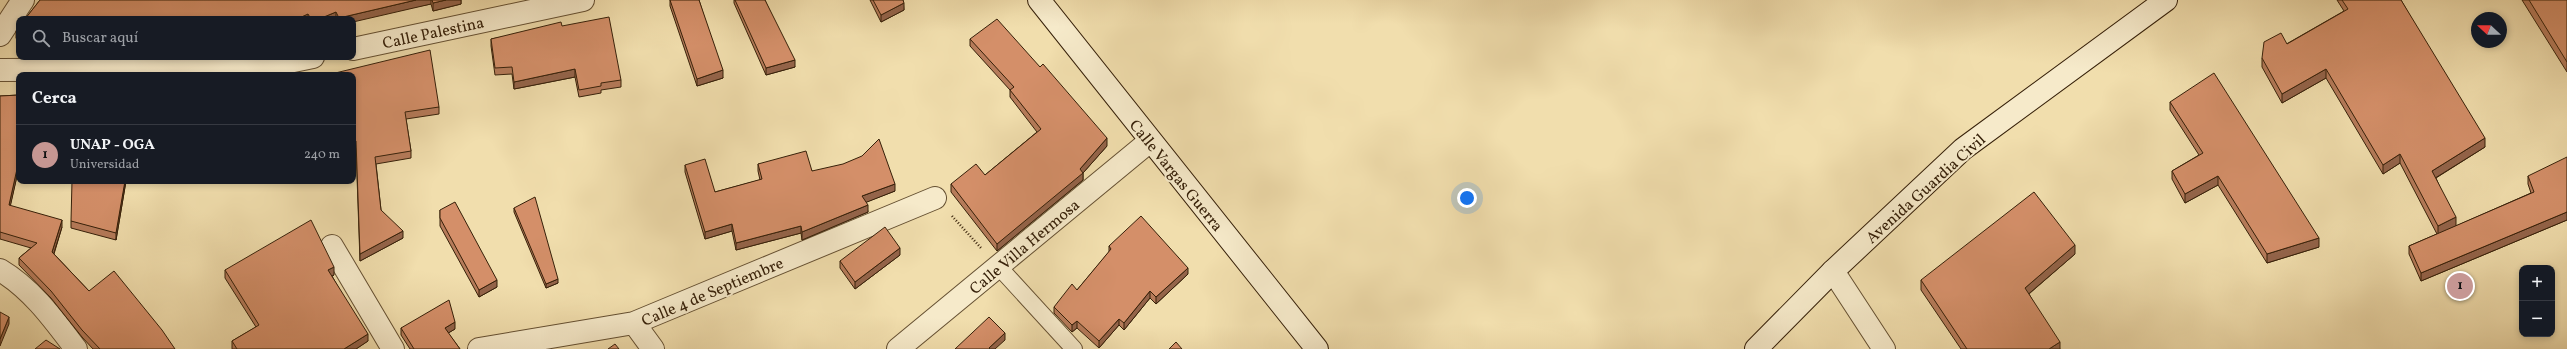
<!DOCTYPE html>
<html lang="es">
<head>
<meta charset="utf-8">
<style>
	:root { --surface:#171b24; --page:#242831; --text:#f1f3f6; --muted:#9ea1a6; --line:#363941; --accent:#c59692 }
	body { margin:0; font-family:Vollkorn,serif; background:var(--page); color:var(--text) }
	.controls { position:absolute; right:12px; bottom:12px; display:grid; overflow:hidden; border-radius:8px; box-shadow:0 2px 6px #0003 }
	.controls button { width:36px; height:36px; display:grid; place-items:center; padding:0; border:0; border-bottom:1px solid var(--line); background:var(--surface); color:var(--text); font:20px sans-serif }
	.compass { position:absolute; left:2471px; top:12px; width:36px; height:36px; border-radius:50%; background:var(--surface); box-shadow:0 2px 6px #0003; rotate:292deg }
	.you { position:absolute; left:1467px; top:198px; width:14px; height:14px; margin:-10px; border:3px solid #fff; border-radius:50%; background:#1a73e8; box-shadow:0 0 0 6px #1a73e833 }
	.badge { display:grid; place-items:center; width:26px; height:26px; border-radius:50%; background:var(--accent); color:#111; font-size:13px; font-weight:700 }
	.pin { position:absolute; translate:-50% -50%; border:2px solid #fff; box-shadow:0 1px 4px #0006 }
	.list { margin:0; padding:0; list-style:none }
	h2 { display:flex; justify-content:space-between; align-items:center; height:52px; margin:0; padding:0 16px; font-size:17px }
	h2 small { font-size:13px; font-weight:400; color:var(--muted) }
	.list li { display:grid; grid-template-columns:26px 1fr auto; gap:12px; align-items:center; box-sizing:border-box; height:60px; padding:0 16px; border-top:1px solid var(--line) }
	.list b { display:block; font-size:15px; white-space:nowrap }
	.list p { margin:0; font-size:13px; white-space:nowrap; color:var(--muted) }
	.list em { font-size:13px; font-style:normal; color:var(--muted) }
	.icon { flex:none; width:22px; height:22px; fill:none; stroke:currentColor; stroke-width:2; stroke-linecap:round; stroke-linejoin:round }
	.map { position:relative; flex:none; width:2567px; height:349px; overflow:hidden }
	.search { position:absolute; background:var(--surface); box-shadow:0 2px 6px #0003; left:16px; top:16px; width:340px; height:44px; display:flex; align-items:center; gap:10px; box-sizing:border-box; padding:0 14px; border-radius:8px; color:var(--muted); font-size:15px }
	.panel { position:absolute; background:var(--surface); box-shadow:0 2px 6px #0003; left:16px; top:72px; width:340px; height:112px; border-radius:8px }
	.map>svg:first-child { display:block }
	.lines { fill:none; stroke-linecap:round; stroke-linejoin:round }
	.lane-casing { stroke:#655032; stroke-width:18 }
	.street-casing { stroke:#655032; stroke-width:24 }
	.secondary-casing { stroke:#362009; stroke-width:24 }
	.path { stroke:#362009; stroke-width:2.5; stroke-dasharray:1 2; stroke-linecap:butt }
	.lane { stroke:#f6eaca; stroke-width:16 }
	.street { stroke:#f6eaca; stroke-width:22 }
	.secondary { stroke:#f6eaca; stroke-width:22 }
	.wall { fill:#b67b5a; stroke:#362009 }
	.shaded-wall { fill:#94644a; stroke:#362009 }
	.building { fill:#d48f69; stroke:#362009 }
	.labels { text-anchor:middle; stroke-width:4; stroke-linejoin:round; paint-order:stroke }
	.street-label { font-size:16px; fill:#362009; stroke:#f6eaca }
</style>
</head>
<body>
<div class="map">
<svg width="2567" height="349" viewBox="0 0 2567 349">
	<rect width="100%" height="100%" fill="#f1dead"/>
	<filter id="stains"><feTurbulence type="fractalNoise" baseFrequency=".005" numOctaves="4"/><feColorMatrix values="0 0 0 0 .2 0 0 0 0 .09 0 0 0 0 .02 0 0 0 .5 -.17"/></filter>
	<radialGradient id="worn" r=".72"><stop offset=".6" stop-color="#630" stop-opacity="0"/><stop offset="1" stop-color="#630" stop-opacity=".3"/></radialGradient>
	<g class="lines">
		<!-- lane casing -->
		<g class="lane-casing">
			<path id="lane" d="M999,267L1074,349"/>
		</g>
		<!-- street casing -->
		<g class="street-casing">
			<path id="street" d="M0,35L23,0
				M353,49L583,0
				M0,70L255,69L313,57
				M332,246L393,349
				M0,270C32,289 54,320 76,349
				M1833,271L1884,349
				M634,323L653,349
				M479,349L634,323L935,198
				M898,349L1150,141"/>
		</g>
		<!-- secondary casing -->
		<g class="secondary-casing">
			<path id="secondary" d="M1039,0L1317,349
				M1756,349L1833,271L1963,149L2166,0"/>
		</g>
		<!-- path -->
		<path class="path" d="M952,216L981,248"/>
		<!-- lane -->
		<use href="#lane" class="lane"/>
		<!-- street -->
		<use href="#street" class="street"/>
		<!-- secondary -->
		<use href="#secondary" class="secondary"/>
	</g>
	<!-- wall -->
	<path class="wall" d="M40,0H461V4L433,11L431,4L353,19H25Z
		M670,0H699L723,78L697,86L670,6Z
		M734,0H765L795,67L766,75L734,3Z
		M870,0H903L904,10L881,22Z
		M2337,0H2401L2485,147L2436,178L2456,226L2531,193L2528,184V176L2567,220L2421,281L2409,254V246L2437,234L2400,163L2383,174L2326,78L2282,103L2262,67V58L2344,11Z
		M2522,0H2567V72Z
		M562,26L621,80V87L601,90V93L579,97L575,77L514,89L512,74L495,75L491,46V39Z
		M19,27V43L16,38V31Z
		M970,39L1107,146L1083,173V180L997,251L951,192V184L985,175L1037,132L1010,97V90L970,46Z
		M353,75L439,107V114L406,119L411,151V158L376,164L381,210L403,238L360,261L356,148L353,149Z
		M19,95V167L10,206L62,227L54,254L89,291L175,349H93L82,337L51,298L19,265V258L31,248L0,239V96Z
		M2170,102L2319,247L2267,263L2218,185L2185,203L2172,179V171L2199,155L2170,110Z
		M758,164L812,171L895,191L866,202L868,212L802,240L801,233L736,250L732,231L705,239L685,172V165L715,192L760,180L758,171Z
		M126,181L116,240L71,228V221Z
		M514,208L558,283L546,288L514,212Z
		M440,210L497,287L479,297L440,226Z
		M1109,246L1188,274L1156,304L1150,298L1124,330L1119,325L1099,348L1077,328L1072,332L1054,313V307L1077,290L1109,252Z
		M2075,254L2029,294L2060,349H1961L1921,290V280Z
		M900,255L855,289L840,268V261Z
		M225,270L334,275L332,276L368,341L356,349H232V341L256,327L225,278Z
		M401,328L455,329L448,333L460,349H410L401,335Z"/>
	<!-- shaded-wall -->
	<path class="shaded-wall" d="M416,0H431V4L353,22V19H339V18Z
		M446,0H461V4L433,11V3Z
		M904,3V10L881,22V15Z
		M336,12V19H319Z
		M308,14V19H297Z
		M795,60V67L766,75V68Z
		M575,69V77L514,89V82Z
		M2326,69V78L2282,103V94Z
		M723,70V78L697,86V79Z
		M1107,138V146L1083,173V180L997,251V244L1080,169Z
		M2485,138V147L2432,180V171Z
		M2400,154V163L2383,174V165Z
		M19,160V167L9,212V205Z
		M2218,176V185L2185,203V194Z
		M125,181H126L116,240V233Z
		M895,184V191L862,204V196Z
		M868,205V212L802,240V232Z
		M2567,212V220L2421,281V273Z
		M2456,217V226L2438,235V226Z
		M62,220V227L52,259V252Z
		M732,224V231L705,239V232Z
		M801,226V233L736,250V243Z
		M403,231V238L360,261V254Z
		M2319,238V247L2267,263V254Z
		M2075,245V254L2025,297V288Z
		M900,248V255L855,289V282Z
		M334,267V275L328,278V270Z
		M1188,268V274L1156,304V297Z
		M558,279V283L546,288V284Z
		M497,280V287L479,297V290Z
		M1150,291V298L1124,330V323Z
		M9,317V324L0,346V339Z
		M1119,319V325L1099,348V341Z
		M1077,321V328L1072,332V325Z
		M455,322V329L445,335V328Z
		M1005,333V340L995,349H989V348Z
		M368,334V341L356,349H344Z
		M2060,342V349H2049Z"/>
	<!-- building -->
	<path class="building" d="M40,0H416L339,18L336,12L319,19H311L308,14L297,19H25Z
		M432,0H446L433,3Z
		M670,0H699L723,70L697,79Z
		M735,0H765L795,60L766,68Z
		M873,0H903L904,3L881,15Z
		M2342,0H2401L2485,138L2432,171L2456,217L2438,226L2400,154L2383,165L2326,69L2282,94L2262,58L2264,42L2281,33L2287,44L2348,9Z
		M2529,0H2567V62Z
		M609,17L621,80L601,83V86L579,90L575,69L514,82L512,67L495,68L491,39L561,22L562,26Z
		M997,19L1040,67L1043,64L1107,138L1080,169L1083,173L997,244L951,184L976,164L985,175L1041,129L1010,90L1014,87L970,39Z
		M19,27V36L16,31Z
		M430,50L439,107L405,112L411,151L375,157L381,210L403,231L360,254L356,141L353,142V75H327Z
		M2214,73L2319,238L2267,254L2218,176L2185,194L2172,171L2203,153L2170,102Z
		M19,95V160L9,205L62,220L52,252L89,291L114,271L162,330L175,349H100L82,330L51,291L19,258L37,243L0,232V96Z
		M879,139L895,184L862,196L868,205L802,232L801,226L736,243L732,224L705,232L685,165L705,159L715,192L762,179L758,164L806,151L812,171L843,164L862,156Z
		M2567,157V212L2421,273L2409,246L2534,192L2528,176Z
		M72,181H125L116,233L71,221Z
		M2034,192L2075,245L2025,288L2060,342L2049,349H1967L1921,280Z
		M535,197L558,279L546,284L514,208Z
		M455,202L497,280L479,290L440,218V210Z
		M1141,216L1188,268L1156,297L1150,291L1124,323L1119,319L1099,341L1077,321L1072,325L1054,307L1072,284L1077,290L1111,249L1109,246Z
		M311,220L334,267L328,270L368,334L344,349H237L232,341L259,325L225,270Z
		M885,227L900,248L855,282L840,261Z
		M449,300L455,322L445,328L460,349H414L401,328Z
		M0,312L9,317L0,339Z
		M989,317L1005,333L989,348L990,349H955Z
		M46,340L60,349H35Z
		M1176,342L1182,349H1169Z
		M615,344L619,349H608Z"/>
	<g class="labels">
		<!-- street labels -->
		<g class="street-label">
			<text transform="translate(433 32) rotate(-12)" y="6">Calle Palestina</text>
			<text transform="translate(1177 175) rotate(51)" y="6">Calle Vargas Guerra</text>
			<text transform="translate(1925 188) rotate(-42)" y="6">Avenida Guardia Civil</text>
			<text transform="translate(1024 246) rotate(-40)" y="6">Calle Villa Hermosa</text>
			<text transform="translate(712 291) rotate(-23)" y="6">Calle 4 de Septiembre</text>
		</g>
	</g>
	<rect width="100%" height="100%" filter="url(#stains)"/>
	<rect width="100%" height="100%" fill="url(#worn)"/>
</svg>
<div class="controls">
<button>+</button>
<button>−</button>
</div>
<svg class="compass" viewBox="-18 -18 36 36"><path d="M0-13l5 13h-10z" fill="#e53935"/><path d="M0 13l5-13h-10z" fill="#9ea1a6"/></svg>
<div class="you"></div>
<div class="pin badge" style="left:2460px;top:286px">1</div>
<div class="search"><svg class="icon" aria-label="search" viewBox="0 0 24 24"><circle cx="10" cy="10" r="6"/><path d="M15 15l6 6"/></svg>Buscar aquí</div>
<section class="panel">
<h2>Cerca<small></small></h2>
<ul class="list">
<li><span class="badge">1</span><div><b>UNAP - OGA</b><p>Universidad</p></div><em>240 m</em></li>
</ul>
</section>
</div>
</body>
</html>
